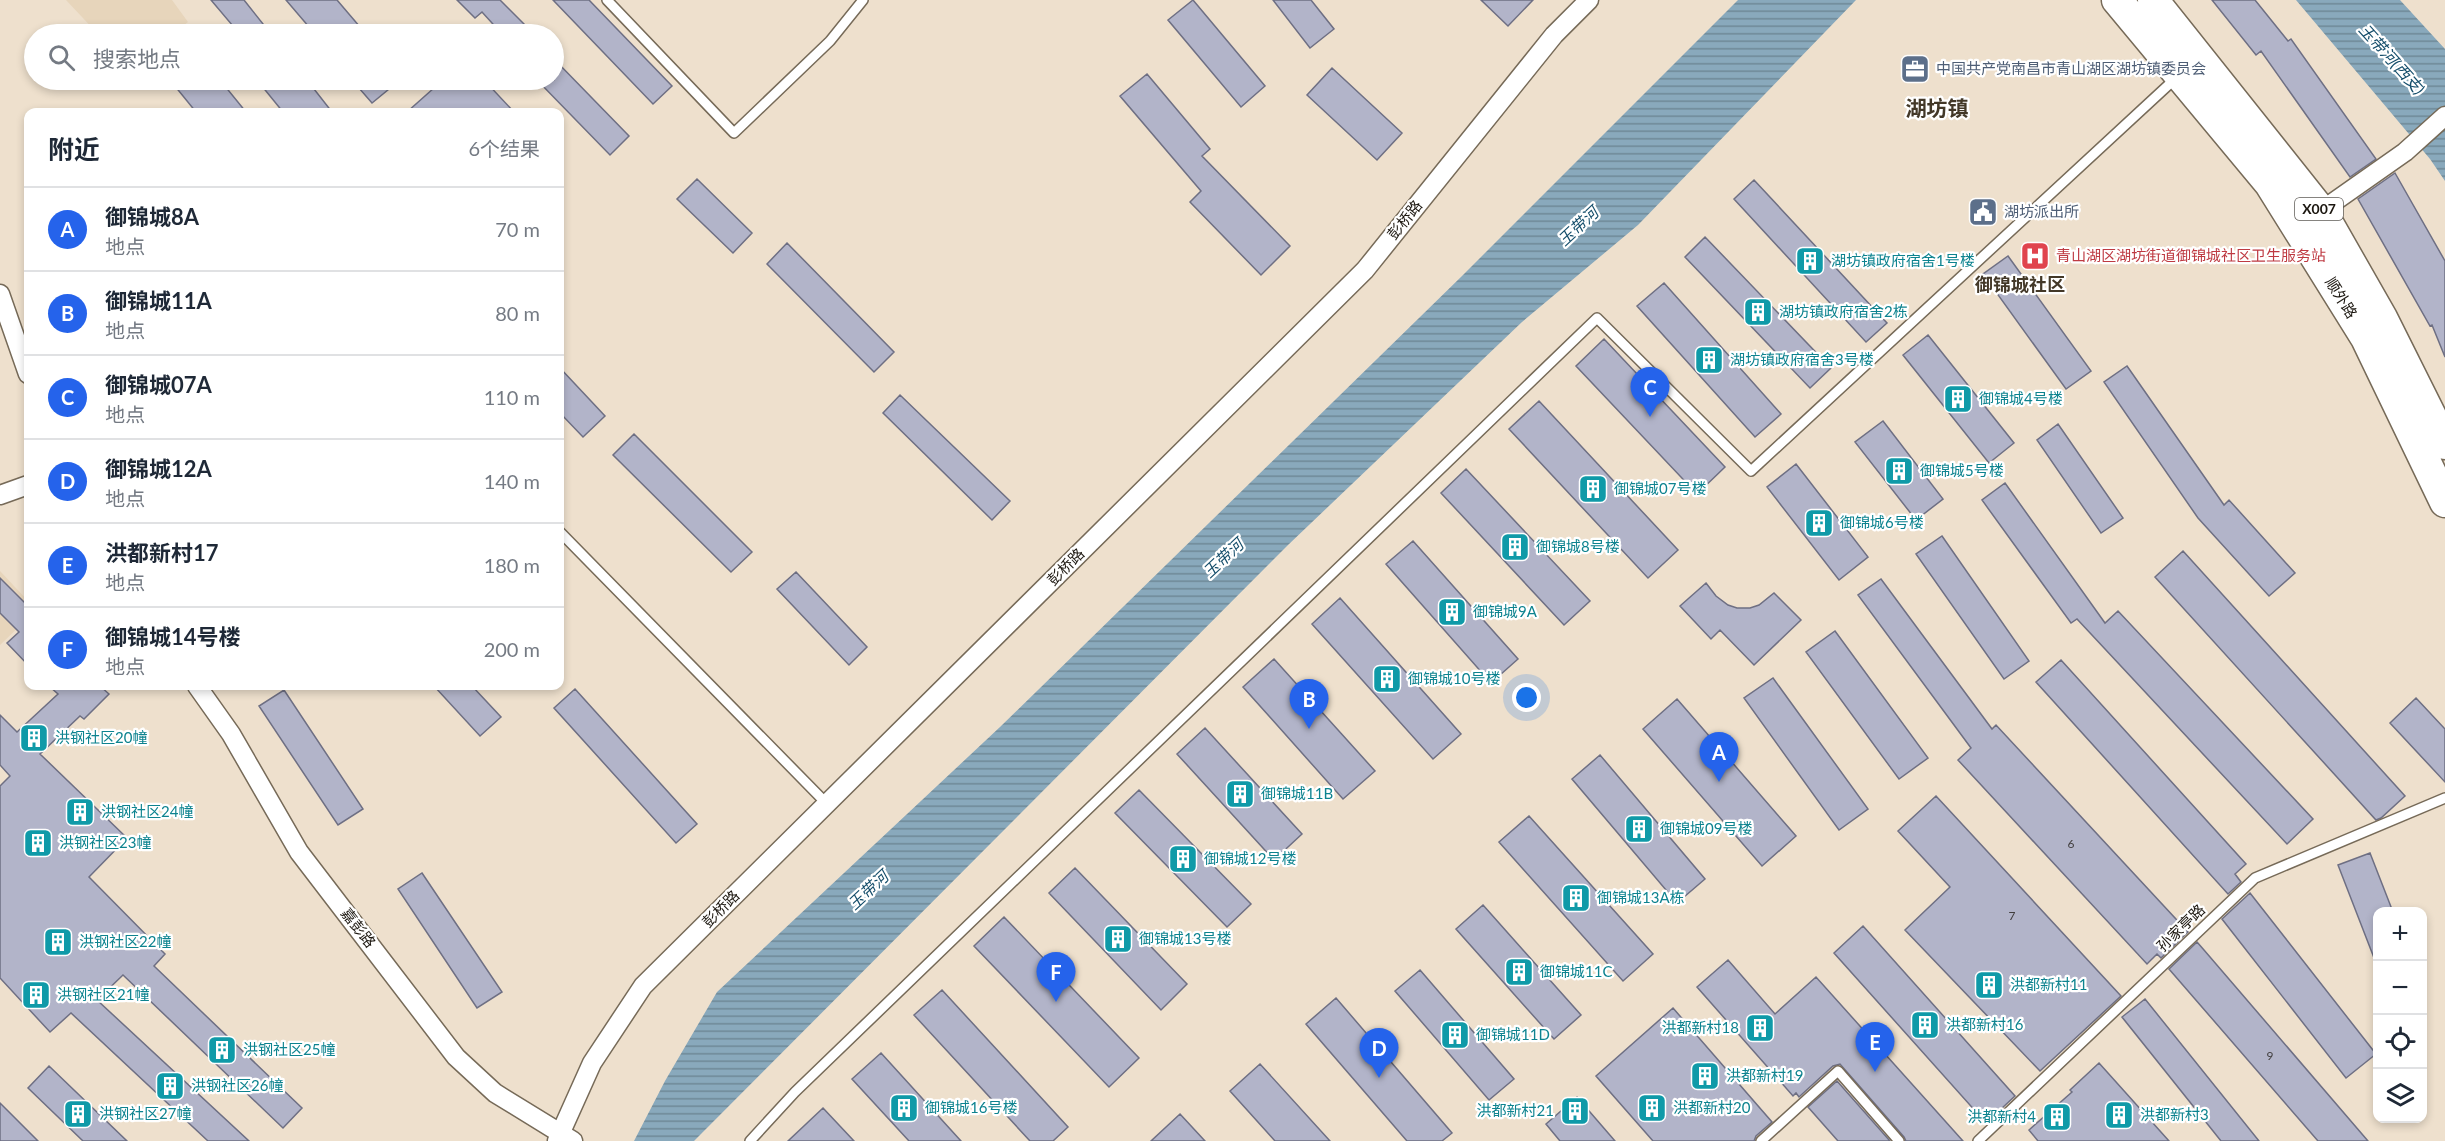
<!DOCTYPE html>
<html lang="zh">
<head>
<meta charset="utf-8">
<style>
	:root { --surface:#fff; --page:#f6f6f7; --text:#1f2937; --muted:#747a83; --line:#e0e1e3; --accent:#2563eb }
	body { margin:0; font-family:Lato,"Noto Sans SC",sans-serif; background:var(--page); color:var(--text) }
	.controls { position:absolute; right:18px; bottom:18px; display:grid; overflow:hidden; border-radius:12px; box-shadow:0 3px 9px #0003 }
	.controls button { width:54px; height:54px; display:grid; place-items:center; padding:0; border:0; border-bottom:2px solid var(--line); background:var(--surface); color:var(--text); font:30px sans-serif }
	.you { position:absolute; left:1527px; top:698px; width:21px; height:21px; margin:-15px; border:4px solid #fff; border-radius:50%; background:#1a73e8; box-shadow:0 0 0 9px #1a73e833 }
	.badge { display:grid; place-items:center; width:39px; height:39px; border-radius:50%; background:var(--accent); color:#fff; font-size:20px; font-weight:700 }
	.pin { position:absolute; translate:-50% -50px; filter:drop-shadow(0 2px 3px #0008) }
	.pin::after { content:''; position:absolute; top:32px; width:21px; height:18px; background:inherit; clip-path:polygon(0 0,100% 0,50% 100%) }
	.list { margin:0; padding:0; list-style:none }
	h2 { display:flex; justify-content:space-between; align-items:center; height:78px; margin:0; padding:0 24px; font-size:26px }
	h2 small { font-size:20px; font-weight:400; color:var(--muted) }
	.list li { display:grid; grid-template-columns:39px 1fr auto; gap:18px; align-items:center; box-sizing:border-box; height:84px; padding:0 24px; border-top:2px solid var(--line) }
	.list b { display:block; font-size:22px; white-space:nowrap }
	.list p { margin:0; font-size:20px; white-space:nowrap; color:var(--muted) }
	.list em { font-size:20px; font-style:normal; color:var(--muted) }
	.icon { flex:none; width:33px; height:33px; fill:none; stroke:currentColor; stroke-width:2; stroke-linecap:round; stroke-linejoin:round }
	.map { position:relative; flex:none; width:2445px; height:1141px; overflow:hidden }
	.search { position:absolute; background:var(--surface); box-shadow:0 3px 9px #0003; left:24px; top:24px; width:540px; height:66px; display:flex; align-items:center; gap:15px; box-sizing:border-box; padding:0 21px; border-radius:33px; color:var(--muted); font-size:22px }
	.panel { position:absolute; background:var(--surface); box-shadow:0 3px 9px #0003; left:24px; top:108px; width:540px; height:582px; border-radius:12px }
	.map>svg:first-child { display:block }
	.built { fill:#e7d5bb }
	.water { fill:url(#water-rules) }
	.building { fill:#b2b4c9; stroke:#6e6f83; stroke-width:1.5 }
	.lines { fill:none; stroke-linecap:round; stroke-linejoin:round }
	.lane-casing { stroke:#766a58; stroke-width:12 }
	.street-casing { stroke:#766a58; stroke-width:21 }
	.primary-casing { stroke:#766a58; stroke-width:33 }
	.lane { stroke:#fff; stroke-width:9 }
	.street { stroke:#fff; stroke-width:18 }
	.primary { stroke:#fff; stroke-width:30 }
	.labels { text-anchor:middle; stroke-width:4.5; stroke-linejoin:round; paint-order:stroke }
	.number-label { font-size:12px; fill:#413e3e }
	.shield { fill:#fff; stroke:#5f5c57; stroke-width:1.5 }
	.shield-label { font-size:14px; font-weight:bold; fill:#1b160f }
	.service-label { font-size:15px; fill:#4e5e75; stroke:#fff; text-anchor:start }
	.street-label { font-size:15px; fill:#1b160f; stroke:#fff }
	.health-label { font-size:15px; fill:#be3a42; stroke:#fff; text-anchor:start }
	.culture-label { font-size:15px; fill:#0d838f; stroke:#fff; text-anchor:start }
	.water-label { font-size:16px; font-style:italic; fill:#154e6b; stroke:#fff }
	.quarter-label { font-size:18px; font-weight:bold; fill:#433828; stroke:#fff }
	.district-label { font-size:21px; font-weight:bold; fill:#433828; stroke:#fff }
</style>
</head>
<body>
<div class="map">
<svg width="2445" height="1141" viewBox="0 0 2445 1141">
	<defs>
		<pattern id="water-rules" width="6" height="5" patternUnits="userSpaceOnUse" patternTransform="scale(1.5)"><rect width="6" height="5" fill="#89a9bc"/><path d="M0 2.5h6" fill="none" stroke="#6f8997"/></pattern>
	</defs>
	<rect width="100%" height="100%" fill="#eee0cd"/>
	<!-- built -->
	<path class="built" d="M66,0H172L188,22L172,34H98Z
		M0,571L28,601V618L0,645Z"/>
	<!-- water -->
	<path class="water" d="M1738,0H1856L1638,225L1522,322L1288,545L694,1141H634L665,1081L717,992L1000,727L1462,276Z
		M2296,0H2400L2445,49V181L2430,159Z"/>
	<!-- building -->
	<path class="building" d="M211,0H244L271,34H222L233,26Z
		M286,0H337L366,34H315Z
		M457,0H500L534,34H502L482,12L475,18Z
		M553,0H589L672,86L653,104Z
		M1193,0L1265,86L1241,107L1168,20Z
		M1273,0H1311L1334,29L1310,48Z
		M1481,0H1533L1508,26Z
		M2212,0H2255L2288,41L2291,39L2376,159L2350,177L2261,51L2256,55Z
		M554,59L629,136L610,155L537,80H554Z
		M1332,68L1402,133L1377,160L1307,95Z
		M1147,74L1210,149L1202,156L1290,246L1261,275L1190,202L1201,191L1120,96Z
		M170,80H220L246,112H196Z
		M257,80H307L332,112H283Z
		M352,80H400L372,103Z
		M443,80H484L514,112H407Z
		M2395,173L2445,261V357L2432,325L2430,326L2358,199Z
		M697,179L752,233L733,253L677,199Z
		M1754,180L1887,323L1866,342L1734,199Z
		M1705,237L1831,368L1810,388L1685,257Z
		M787,243L894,352L874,372L767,264Z
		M2008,256L2091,371L2066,389L1983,274Z
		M1664,283L1781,414L1755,437L1637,306Z
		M1928,335L2014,443L1989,463L1903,355Z
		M1604,339L1725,467L1697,494L1576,366Z
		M2127,366L2224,505L2229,500L2295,573L2269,596L2198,518L2104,382Z
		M560,368L605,416L583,437L560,413Z
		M900,395L1010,501L992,520L883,413Z
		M1539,401L1678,550L1648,578L1509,429Z
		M1883,421L1943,499L1916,520L1855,442Z
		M2058,424L2123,518L2101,533L2037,440Z
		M634,434L752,552L731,572L613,455Z
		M1796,464L1868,557L1839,580L1767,487Z
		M1466,469L1590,601L1564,625L1441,493Z
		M2005,483L2105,623L2118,611L2313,819L2287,844L2077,619L2071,623L1982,500Z
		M1942,536L2029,661L2004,679L1916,554Z
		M1413,541L1518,659L1491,683L1386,564Z
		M2183,551L2405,796L2381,818L2376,820L2155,577Z
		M796,572L867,647L849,665L777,589Z
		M0,578L28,606V665L7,643L19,632L0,613Z
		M1881,579L1992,729L1996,725L2188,932L2161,958L2157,954L2147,964L1958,760L1971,748L1858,595Z
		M1706,583L1716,596L1728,605L1737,608H1750L1759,605L1774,593L1801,620L1754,665L1720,630L1711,639L1680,606Z
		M1340,598L1461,734L1433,759L1312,624Z
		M1835,631L1928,758L1899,779L1806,652Z
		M1274,659L1375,771L1343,799L1243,687Z
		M2061,660L2246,864L2235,874L2241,882L2228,894L2036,682Z
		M1773,678L1868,809L1839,830L1744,698Z
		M49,686H100L109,694L84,719L80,716L40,754L127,838L89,877L165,954L154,966L302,1108L283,1128L123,975L97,1000L249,1141H208L71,1013L50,1032L0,978V786L10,776L0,765V715L17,732L58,694Z
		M434,686H472L501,717L480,736Z
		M575,689L697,824L676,843L554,708Z
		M284,690L363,809L338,825L259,706Z
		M2416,698L2445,729V782L2390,723Z
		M1677,699L1796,836L1762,866L1643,729Z
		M1205,728L1302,834L1274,860L1177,754Z
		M1600,755L1705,879L1677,903L1572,779Z
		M1139,790L1251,904L1227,927L1115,813Z
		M1936,796L2121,996L2040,1071L1905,930L1950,887L1898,831Z
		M1529,816L1653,954L1623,981L1499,842Z
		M2370,853L2393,912H2378L2376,963L2338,865Z
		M1075,868L1187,984L1161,1010L1049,893Z
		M422,873L502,992L477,1008L398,889Z
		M2250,893L2376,1054L2346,1078L2222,919Z
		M1483,905L1581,1015L1554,1039L1456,929Z
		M1004,917L1139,1058L1109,1087L974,946Z
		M1863,926L2015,1096L1986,1123L1834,953Z
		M2197,942L2204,950L2368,1141H2318L2169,969Z
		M1728,960L1775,1014L1816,977L1963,1141H1906L1904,1137L1840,1064L1833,1066L1799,1097L1796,1093L1793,1096L1697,987Z
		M1420,970L1514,1079L1489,1100L1395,991Z
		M942,990L1068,1127L1053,1141H1030L914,1015Z
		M1336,998L1452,1133L1442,1141H1407L1306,1024Z
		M2145,999L2259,1141H2221L2122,1017Z
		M1673,1008L1772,1122L1756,1136L1754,1141H1653L1596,1076Z
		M881,1053L961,1141H909L852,1079Z
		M2099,1063L2169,1141H2038L2029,1130L2072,1092L2070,1090Z
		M1260,1064L1330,1141H1275L1230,1091Z
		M49,1066L127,1141H83L28,1088Z
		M1837,1081L1890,1141H1838L1808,1107Z
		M1577,1097L1615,1141H1560L1546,1124Z
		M0,1103L38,1141H0Z
		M823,1108L854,1141H788Z
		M1180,1114L1205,1141H1151Z"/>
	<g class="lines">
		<!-- lane casing -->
		<g class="lane-casing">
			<path id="lane" d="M607,0L734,133L830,41L863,0
				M560,532L827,804
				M750,1141L795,1092L1597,318L1751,471L2176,78
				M1761,1141L1838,1071L1899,1141
				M1978,1141L2255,878L2445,798"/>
		</g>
		<!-- street casing -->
		<g class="street-casing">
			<path id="street" d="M2321,211L2405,152L2445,116
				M0,294L28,374
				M0,495L28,485
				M197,686L231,734L299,852L456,1057L495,1093L573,1141
				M557,1141L592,1063L643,986L1365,270L1554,35L1589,0"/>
		</g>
		<!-- primary casing -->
		<g class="primary-casing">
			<path id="primary" d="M2117,0L2270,184L2366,338L2445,502
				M2153,0L2321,211L2382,318L2445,444"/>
		</g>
		<!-- lane -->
		<use href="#lane" class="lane"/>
		<!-- street -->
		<use href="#street" class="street"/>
		<!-- primary -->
		<use href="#primary" class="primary"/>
	</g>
	<!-- icons -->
	<defs>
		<g id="office-square" transform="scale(1.5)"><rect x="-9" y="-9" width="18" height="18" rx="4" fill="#5c6f8a" stroke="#fff"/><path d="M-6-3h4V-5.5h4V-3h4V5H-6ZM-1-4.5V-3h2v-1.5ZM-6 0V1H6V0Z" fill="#fff"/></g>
		<g id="civic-square" transform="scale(1.5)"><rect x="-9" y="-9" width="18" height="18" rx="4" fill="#5c6f8a" stroke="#fff"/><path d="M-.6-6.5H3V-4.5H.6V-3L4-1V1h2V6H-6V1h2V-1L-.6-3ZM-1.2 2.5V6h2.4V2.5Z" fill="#fff"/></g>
		<g id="hospital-square" transform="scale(1.5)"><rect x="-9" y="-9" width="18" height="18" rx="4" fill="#e0444e" stroke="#fff"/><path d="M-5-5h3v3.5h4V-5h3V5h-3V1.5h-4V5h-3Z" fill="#fff"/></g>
		<g id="building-square" transform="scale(1.5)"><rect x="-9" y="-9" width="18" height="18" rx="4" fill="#0f9aa8" stroke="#fff"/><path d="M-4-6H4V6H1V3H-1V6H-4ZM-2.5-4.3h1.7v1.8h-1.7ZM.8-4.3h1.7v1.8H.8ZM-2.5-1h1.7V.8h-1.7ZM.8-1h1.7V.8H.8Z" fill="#fff"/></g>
	</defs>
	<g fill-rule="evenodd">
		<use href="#office-square" x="1915" y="69"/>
		<use href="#civic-square" x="1983" y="212"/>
		<use href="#hospital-square" x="2035" y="256"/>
		<use href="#building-square" x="1810" y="261"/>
		<use href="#building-square" x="1758" y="312"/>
		<use href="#building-square" x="1709" y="360"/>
		<use href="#building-square" x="1958" y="399"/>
		<use href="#building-square" x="1899" y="471"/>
		<use href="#building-square" x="1593" y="489"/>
		<use href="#building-square" x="1819" y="523"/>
		<use href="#building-square" x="1515" y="547"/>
		<use href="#building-square" x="1452" y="612"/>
		<use href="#building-square" x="1387" y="679"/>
		<use href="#building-square" x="34" y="738"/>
		<use href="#building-square" x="1240" y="794"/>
		<use href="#building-square" x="80" y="812"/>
		<use href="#building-square" x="1639" y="829"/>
		<use href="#building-square" x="38" y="843"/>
		<use href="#building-square" x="1183" y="859"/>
		<use href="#building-square" x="1576" y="898"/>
		<use href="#building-square" x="1118" y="939"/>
		<use href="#building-square" x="58" y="942"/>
		<use href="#building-square" x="1519" y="972"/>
		<use href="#building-square" x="1989" y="985"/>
		<use href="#building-square" x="36" y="995"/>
		<use href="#building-square" x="1925" y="1025"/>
		<use href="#building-square" x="1760" y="1028"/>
		<use href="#building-square" x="1455" y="1035"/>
		<use href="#building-square" x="222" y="1050"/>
		<use href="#building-square" x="1705" y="1076"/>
		<use href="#building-square" x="170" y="1086"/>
		<use href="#building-square" x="904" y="1108"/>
		<use href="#building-square" x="1652" y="1108"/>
		<use href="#building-square" x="1575" y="1111"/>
		<use href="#building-square" x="78" y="1114"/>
		<use href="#building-square" x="2119" y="1115"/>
		<use href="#building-square" x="2057" y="1117"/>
	</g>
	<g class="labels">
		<!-- number labels -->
		<g class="number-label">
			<text x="2071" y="848">6</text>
			<text x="2012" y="920">7</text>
			<text x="2270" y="1060">9</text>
		</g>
		<!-- shield labels -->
		<rect class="shield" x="2295" y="198" width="48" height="22" rx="4.5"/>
		<g class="shield-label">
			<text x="2319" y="214">X007</text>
		</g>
		<!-- service labels -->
		<g class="service-label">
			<text x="1936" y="74">中国共产党南昌市青山湖区湖坊镇委员会</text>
			<text x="2004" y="217">湖坊派出所</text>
		</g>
		<!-- street labels -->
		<g class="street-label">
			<text transform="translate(1405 220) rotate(-51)" y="5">彭桥路</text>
			<text transform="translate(2341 298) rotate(58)" y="5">顺外路</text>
			<text transform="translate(1066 567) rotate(-45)" y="5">彭桥路</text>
			<text transform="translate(721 909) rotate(-45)" y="5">彭桥路</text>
			<text transform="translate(358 928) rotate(52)" y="5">嘉彭路</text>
			<text transform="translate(2181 928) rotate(-44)" y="5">孙家亭路</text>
		</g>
		<!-- health labels -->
		<g class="health-label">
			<text x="2056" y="261">青山湖区湖坊街道御锦城社区卫生服务站</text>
		</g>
		<!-- culture labels -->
		<g class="culture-label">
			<text x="1831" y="266">湖坊镇政府宿舍1号楼</text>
			<text x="1779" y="317">湖坊镇政府宿舍2栋</text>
			<text x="1730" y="365">湖坊镇政府宿舍3号楼</text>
			<text x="1979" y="404">御锦城4号楼</text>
			<text x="1920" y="476">御锦城5号楼</text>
			<text x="1614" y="494">御锦城07号楼</text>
			<text x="1840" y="528">御锦城6号楼</text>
			<text x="1536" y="552">御锦城8号楼</text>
			<text x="1473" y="617">御锦城9A</text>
			<text x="1408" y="684">御锦城10号楼</text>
			<text x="55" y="743">洪钢社区20幢</text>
			<text x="1261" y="799">御锦城11B</text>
			<text x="101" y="817">洪钢社区24幢</text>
			<text x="1660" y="834">御锦城09号楼</text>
			<text x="59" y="848">洪钢社区23幢</text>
			<text x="1204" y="864">御锦城12号楼</text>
			<text x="1597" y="903">御锦城13A栋</text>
			<text x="1139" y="944">御锦城13号楼</text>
			<text x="79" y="947">洪钢社区22幢</text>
			<text x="1540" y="977">御锦城11C</text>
			<text x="2010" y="990">洪都新村11</text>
			<text x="57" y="1000">洪钢社区21幢</text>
			<text x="1946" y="1030">洪都新村16</text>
			<text x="1739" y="1033" text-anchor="end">洪都新村18</text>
			<text x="1476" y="1040">御锦城11D</text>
			<text x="243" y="1055">洪钢社区25幢</text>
			<text x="1726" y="1081">洪都新村19</text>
			<text x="191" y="1091">洪钢社区26幢</text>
			<text x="925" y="1113">御锦城16号楼</text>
			<text x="1673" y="1113">洪都新村20</text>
			<text x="1554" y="1116" text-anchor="end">洪都新村21</text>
			<text x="99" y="1119">洪钢社区27幢</text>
			<text x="2140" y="1120">洪都新村3</text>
			<text x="2036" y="1122" text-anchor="end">洪都新村4</text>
		</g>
		<!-- water labels -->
		<g class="water-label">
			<text transform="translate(2392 59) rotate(48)" y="6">玉带河(西支)</text>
			<text transform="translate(1578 226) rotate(-43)" y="6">玉带河</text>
			<text transform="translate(1223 558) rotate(-43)" y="6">玉带河</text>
			<text transform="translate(868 890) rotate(-43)" y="6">玉带河</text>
		</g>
		<!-- quarter labels -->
		<g class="quarter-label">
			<text x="2020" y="291">御锦城社区</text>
		</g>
		<!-- district labels -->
		<g class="district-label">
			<text x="1937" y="116">湖坊镇</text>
		</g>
	</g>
</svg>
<div class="controls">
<button>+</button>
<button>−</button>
<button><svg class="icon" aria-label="locate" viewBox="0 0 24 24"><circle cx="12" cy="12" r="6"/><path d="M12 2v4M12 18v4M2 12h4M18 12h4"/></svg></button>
<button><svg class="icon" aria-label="layers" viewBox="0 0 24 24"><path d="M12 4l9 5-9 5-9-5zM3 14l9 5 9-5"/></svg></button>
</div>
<div class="you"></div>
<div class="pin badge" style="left:1719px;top:782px">A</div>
<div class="pin badge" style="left:1309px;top:729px">B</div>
<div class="pin badge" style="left:1650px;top:417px">C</div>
<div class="pin badge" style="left:1379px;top:1078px">D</div>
<div class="pin badge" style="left:1875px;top:1072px">E</div>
<div class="pin badge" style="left:1056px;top:1002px">F</div>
<div class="search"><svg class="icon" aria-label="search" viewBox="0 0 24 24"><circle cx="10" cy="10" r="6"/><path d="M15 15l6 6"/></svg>搜索地点</div>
<section class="panel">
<h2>附近<small>6个结果</small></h2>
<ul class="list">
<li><span class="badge">A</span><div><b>御锦城8A</b><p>地点</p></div><em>70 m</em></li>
<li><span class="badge">B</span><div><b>御锦城11A</b><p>地点</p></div><em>80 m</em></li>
<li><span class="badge">C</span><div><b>御锦城07A</b><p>地点</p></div><em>110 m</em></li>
<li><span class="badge">D</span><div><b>御锦城12A</b><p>地点</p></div><em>140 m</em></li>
<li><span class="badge">E</span><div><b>洪都新村17</b><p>地点</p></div><em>180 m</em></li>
<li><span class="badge">F</span><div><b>御锦城14号楼</b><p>地点</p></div><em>200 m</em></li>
</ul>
</section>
</div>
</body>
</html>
